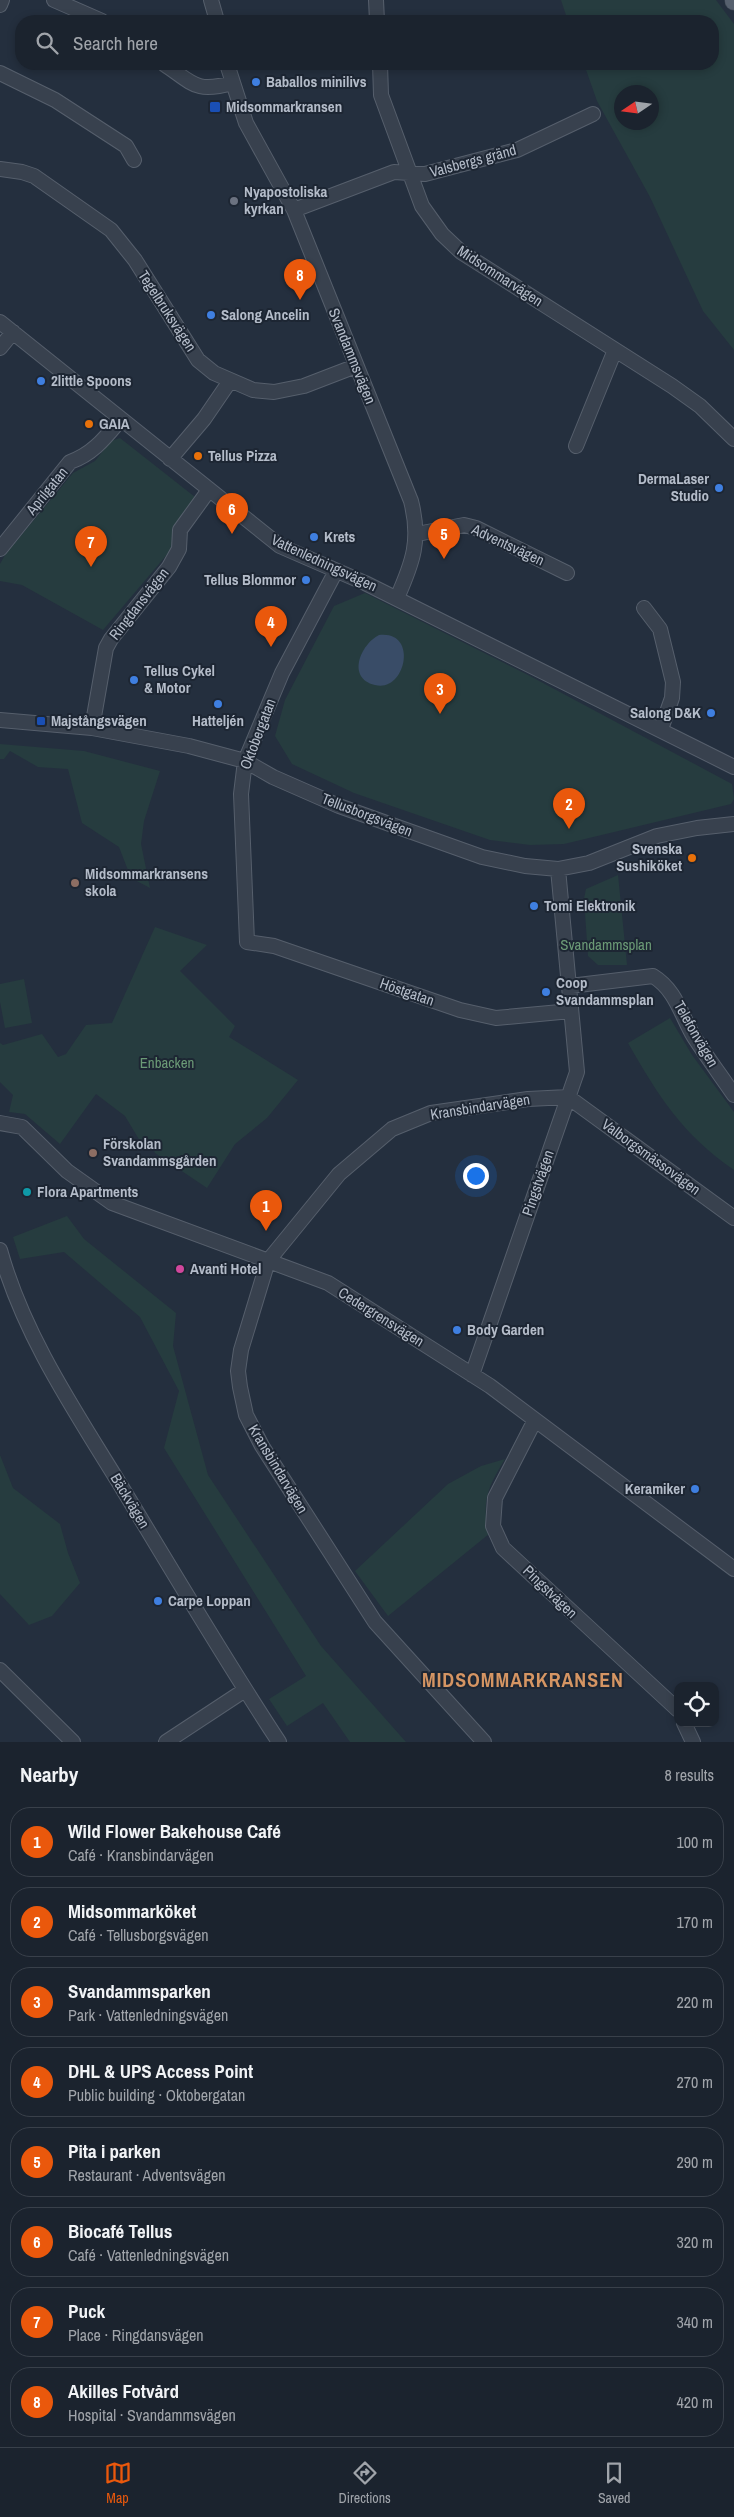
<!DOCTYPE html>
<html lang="en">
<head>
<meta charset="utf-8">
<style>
	:root { --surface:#1b232e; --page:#282f3a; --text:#f1f3f6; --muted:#a0a4aa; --line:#39404a; --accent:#ea580c }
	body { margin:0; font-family:"Archivo Narrow",sans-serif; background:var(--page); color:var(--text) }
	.controls { position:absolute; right:15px; bottom:15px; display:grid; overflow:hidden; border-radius:10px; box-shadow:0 2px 8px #0003 }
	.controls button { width:45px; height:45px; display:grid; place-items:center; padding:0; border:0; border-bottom:1px solid var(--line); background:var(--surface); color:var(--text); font:25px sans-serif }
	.compass { position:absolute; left:614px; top:85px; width:45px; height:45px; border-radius:50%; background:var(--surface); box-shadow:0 2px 8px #0003; rotate:257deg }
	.you { position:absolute; left:475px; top:1175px; width:18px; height:18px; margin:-12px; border:4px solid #fff; border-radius:50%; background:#1a73e8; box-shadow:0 0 0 8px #1a73e833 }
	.badge { display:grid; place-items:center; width:32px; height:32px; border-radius:50%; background:var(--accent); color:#fff; font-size:16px; font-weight:700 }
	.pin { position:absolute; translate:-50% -41px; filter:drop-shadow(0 1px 2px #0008) }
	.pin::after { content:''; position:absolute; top:26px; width:18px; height:15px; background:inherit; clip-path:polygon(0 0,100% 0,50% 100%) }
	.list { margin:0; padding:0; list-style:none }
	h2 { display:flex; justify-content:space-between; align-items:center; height:65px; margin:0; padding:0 20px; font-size:21px }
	h2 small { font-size:16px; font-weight:400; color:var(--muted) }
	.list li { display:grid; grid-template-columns:32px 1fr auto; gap:15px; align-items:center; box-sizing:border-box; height:70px; margin:0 10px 10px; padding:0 10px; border:1px solid var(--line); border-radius:20px }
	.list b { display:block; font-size:19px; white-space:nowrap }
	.list p { margin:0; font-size:16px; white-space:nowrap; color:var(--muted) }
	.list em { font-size:16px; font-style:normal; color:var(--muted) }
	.icon { flex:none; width:28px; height:28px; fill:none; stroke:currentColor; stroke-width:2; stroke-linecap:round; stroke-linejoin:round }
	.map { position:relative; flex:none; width:734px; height:1742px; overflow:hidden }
	.search { position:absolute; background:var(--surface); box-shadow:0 2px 8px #0003; left:15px; right:15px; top:15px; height:55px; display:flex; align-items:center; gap:12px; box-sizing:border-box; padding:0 18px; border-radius:20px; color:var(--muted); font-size:19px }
	.sheet { height:705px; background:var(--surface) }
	nav { display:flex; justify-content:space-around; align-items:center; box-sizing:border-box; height:70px; border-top:1px solid var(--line); background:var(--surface); font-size:14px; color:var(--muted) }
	nav a { display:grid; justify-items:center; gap:2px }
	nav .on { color:var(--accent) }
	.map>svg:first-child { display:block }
	.green { fill:#263c3f; fill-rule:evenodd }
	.water { fill:#394c67 }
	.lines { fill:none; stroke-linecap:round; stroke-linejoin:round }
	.minor-casing { stroke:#565f6c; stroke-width:16 }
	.major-casing { stroke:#414a57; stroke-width:19 }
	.minor { stroke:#38414e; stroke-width:14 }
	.major { stroke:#56606e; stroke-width:18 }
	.shop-dot { fill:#3f7fe0; stroke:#1d2633; stroke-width:2 }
	.transit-dot { fill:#1a4fb4; stroke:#1d2633; stroke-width:2 }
	.worship-dot { fill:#6b7280; stroke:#1d2633; stroke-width:2 }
	.food-dot { fill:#e8710a; stroke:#1d2633; stroke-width:2 }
	.education-dot { fill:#8d6e63; stroke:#1d2633; stroke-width:2 }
	.culture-dot { fill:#0f9aa8; stroke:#1d2633; stroke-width:2 }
	.hotel-dot { fill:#d1479c; stroke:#1d2633; stroke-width:2 }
	.labels { text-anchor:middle; stroke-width:4; stroke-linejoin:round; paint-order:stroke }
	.poi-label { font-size:15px; font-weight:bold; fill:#b4bcc9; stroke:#1d2633; text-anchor:start }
	.street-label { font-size:15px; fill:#b4bcc9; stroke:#1d2633 }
	.park-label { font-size:15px; fill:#6b9a76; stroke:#1d2633 }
	.district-label { font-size:20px; font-weight:bold; letter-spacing:1px; fill:#d59563; stroke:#1d2633 }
</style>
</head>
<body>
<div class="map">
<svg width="734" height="1742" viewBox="0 0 734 1742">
	<rect width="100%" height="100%" fill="#242f3e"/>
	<!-- green -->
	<path class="green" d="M561,0H716L734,24V350L703,311L650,197L597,101L584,64H713V21H568ZM622,92H652V122H622Z
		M120,438L195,497L176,527L170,551L103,630L22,585L0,581V564L5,555L73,473L95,461L111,441Z
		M365,593L528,675L732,784L734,799L731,804L564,844L530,845L490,840L354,793L292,764L275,736L285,700L334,606Z
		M0,744L84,751L160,771L144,821L141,844L150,888L131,878L119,847L82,823L68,769L38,767L10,751L4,759H0Z
		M618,875L627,965H598L588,956L584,899L586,889Z
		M155,927L207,945L180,971L235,1026L229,1037L298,1080L267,1118L235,1144L207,1188L155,1153L150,1140L140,1141L125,1116L96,1094L60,1144L25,1114L9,1112L13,1095L0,1082V1043L3,1045L42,1034L58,1057L66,1054L86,1025L112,1023Z
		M24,979L32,1023L5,1028L0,1002V984Z
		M670,1018L692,1055L734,1112V1170C682,1134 659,1097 628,1043Z
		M67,1216L84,1239L176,1313L173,1346L208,1475L321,1646L406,1742H350L323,1703L287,1726L269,1699L306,1676L164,1448L179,1391L140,1317L64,1252L20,1259L13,1237Z
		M0,1455L13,1488L60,1524L68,1553L80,1583L52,1616L29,1625L0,1594Z
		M505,1459C488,1487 481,1501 489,1534L388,1616L355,1571L448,1484L481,1466Z"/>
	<!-- water -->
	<path class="water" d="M379,635C419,630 406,693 375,685C346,678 361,644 379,635Z"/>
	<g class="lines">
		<!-- minor casing -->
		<g class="minor-casing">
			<path id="minor" d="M54,0L102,21
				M211,0L217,21
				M376,0L377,21
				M0,5L2,0
				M164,64C194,84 195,93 233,83
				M227,64L246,123L294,210L411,501C421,540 413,562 397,598
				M380,64L381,95L422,206L442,234L461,252L672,386L700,406L734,439
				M0,73L55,100L126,146L134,160
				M0,169L22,172L34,176L111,230L135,260L198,360L214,373L253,390L274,392L304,386L356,366
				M294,210L394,172L425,174L517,150L593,114
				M0,322L280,546L365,583L734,767
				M0,348L13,332
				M576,446L615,350
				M170,459L204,419L230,381
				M417,534L464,525L476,528L567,573
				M0,549L70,462C93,454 105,438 121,419
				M336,571L282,673L245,761L241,794L247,942L274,946L460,1010L496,1018L571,1011
				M644,608L660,629L673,682L672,698L661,729
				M0,720L92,728L189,746L245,761L273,777L339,806L482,857L525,866L558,869L589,863L657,836L697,828L734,824
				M92,728L106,648L111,639L169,567L179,549L180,530L209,490
				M570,986L653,976C676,990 681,1015 694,1037C707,1057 721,1076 734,1095
				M568,1097L734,1218
				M0,1123L22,1127L67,1171L112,1203L328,1283L490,1386L734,1569
				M0,1250C24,1337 77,1414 124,1491C175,1575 225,1660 279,1742
				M472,1375L577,1072L558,869
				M535,1420L495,1498L493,1526L503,1548L678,1710
				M0,1670L73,1742
				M684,1723L693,1742
				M166,1742L245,1690
				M484,1742L375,1622L262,1446L246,1415L240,1387L238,1371L241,1350L268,1261L339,1174L392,1129L431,1113L528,1099L568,1097"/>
		</g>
		<!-- major casing -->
		<g class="major-casing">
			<path id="major" d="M734,0V1"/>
		</g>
		<!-- minor -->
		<use href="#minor" class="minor"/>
		<!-- major -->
		<use href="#major" class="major"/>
	</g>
	<!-- markers -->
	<g class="shop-dot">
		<circle cx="256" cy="82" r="5"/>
		<circle cx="211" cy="315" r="5"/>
		<circle cx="41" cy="381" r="5"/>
		<circle cx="719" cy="488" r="5"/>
		<circle cx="314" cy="537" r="5"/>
		<circle cx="306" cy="580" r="5"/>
		<circle cx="134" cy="680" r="5"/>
		<circle cx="218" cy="704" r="5"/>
		<circle cx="711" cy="713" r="5"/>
		<circle cx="534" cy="906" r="5"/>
		<circle cx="546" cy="992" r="5"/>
		<circle cx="457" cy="1330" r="5"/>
		<circle cx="695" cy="1489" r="5"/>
		<circle cx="158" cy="1601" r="5"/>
	</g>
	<g class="transit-dot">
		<rect x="209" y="101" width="12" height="12" rx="2.5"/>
		<rect x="36" y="716" width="10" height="10" rx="2.5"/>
	</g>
	<circle class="worship-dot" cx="234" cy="201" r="5"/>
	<g class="food-dot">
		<circle cx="89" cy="424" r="5"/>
		<circle cx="198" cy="456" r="5"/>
		<circle cx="692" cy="858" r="5"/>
	</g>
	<g class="education-dot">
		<circle cx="75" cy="883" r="5"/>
		<circle cx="93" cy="1153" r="5"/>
	</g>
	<circle class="culture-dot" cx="27" cy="1192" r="5"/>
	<circle class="hotel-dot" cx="180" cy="1269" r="5"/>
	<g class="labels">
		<!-- poi labels -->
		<g class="poi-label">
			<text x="266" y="87">Baballos minilivs</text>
			<text x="226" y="112">Midsommarkransen</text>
			<text x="244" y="197">Nyapostoliska<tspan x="244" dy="17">kyrkan</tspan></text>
			<text x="221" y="320">Salong Ancelin</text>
			<text x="51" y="386">2little Spoons</text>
			<text x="99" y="429">GAIA</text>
			<text x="208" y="461">Tellus Pizza</text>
			<text x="709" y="484" text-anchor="end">DermaLaser<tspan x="709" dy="17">Studio</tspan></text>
			<text x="324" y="542">Krets</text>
			<text x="296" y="585" text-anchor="end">Tellus Blommor</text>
			<text x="144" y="676">Tellus Cykel<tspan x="144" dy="17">&amp; Motor</tspan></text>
			<text x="701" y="718" text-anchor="end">Salong D&amp;K</text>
			<text x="51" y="726">Majstångsvägen</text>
			<text x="218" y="726" text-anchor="middle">Hatteljén</text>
			<text x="682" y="854" text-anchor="end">Svenska<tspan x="682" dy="17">Sushiköket</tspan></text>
			<text x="85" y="879">Midsommarkransens<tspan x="85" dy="17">skola</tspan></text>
			<text x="544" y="911">Tomi Elektronik</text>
			<text x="556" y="988">Coop<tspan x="556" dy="17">Svandammsplan</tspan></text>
			<text x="103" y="1149">Förskolan<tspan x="103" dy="17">Svandammsgården</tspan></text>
			<text x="37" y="1197">Flora Apartments</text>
			<text x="190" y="1274">Avanti Hotel</text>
			<text x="467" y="1335">Body Garden</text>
			<text x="685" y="1494" text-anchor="end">Keramiker</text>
			<text x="168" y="1606">Carpe Loppan</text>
		</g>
		<!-- street labels -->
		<g class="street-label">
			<text transform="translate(473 161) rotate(-15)" y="5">Valsbergs gränd</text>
			<text transform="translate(500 276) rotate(33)" y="5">Midsommarvägen</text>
			<text transform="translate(167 311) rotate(57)" y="5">Tegelbruksvägen</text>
			<text transform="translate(352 356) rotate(68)" y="5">Svandammsvägen</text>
			<text transform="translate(47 491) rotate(-51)" y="5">Aprilgatan</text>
			<text transform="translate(508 545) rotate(25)" y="5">Adventsvägen</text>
			<text transform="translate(324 563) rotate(25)" y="5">Vattenledningsvägen</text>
			<text transform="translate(139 604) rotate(-52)" y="5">Ringdansvägen</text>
			<text transform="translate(258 734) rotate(-69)" y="5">Oktobergatan</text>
			<text transform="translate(367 815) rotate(21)" y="5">Tellusborgsvägen</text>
			<text transform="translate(407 992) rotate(19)" y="5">Höstgatan</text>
			<text transform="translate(696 1034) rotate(60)" y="5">Telefonvägen</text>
			<text transform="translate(480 1107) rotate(-9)" y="5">Kransbindarvägen</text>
			<text transform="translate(651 1157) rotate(36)" y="5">Valborgsmässovägen</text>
			<text transform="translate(538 1183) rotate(-71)" y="5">Pingstvägen</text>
			<text transform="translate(381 1317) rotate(32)" y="5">Cedergrensvägen</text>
			<text transform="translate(278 1469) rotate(59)" y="5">Kransbindarvägen</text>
			<text transform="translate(130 1501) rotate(59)" y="5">Bäckvägen</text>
			<text transform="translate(550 1592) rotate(44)" y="5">Pingstvägen</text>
		</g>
		<!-- park labels -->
		<g class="park-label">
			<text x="606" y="950">Svandammsplan</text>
			<text x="167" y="1068">Enbacken</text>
		</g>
		<!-- district labels -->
		<g class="district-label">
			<text x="523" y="1687">MIDSOMMARKRANSEN</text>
		</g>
	</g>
</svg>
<div class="controls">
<button><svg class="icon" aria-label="locate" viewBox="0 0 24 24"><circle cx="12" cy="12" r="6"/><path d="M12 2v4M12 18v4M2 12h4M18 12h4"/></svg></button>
</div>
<svg class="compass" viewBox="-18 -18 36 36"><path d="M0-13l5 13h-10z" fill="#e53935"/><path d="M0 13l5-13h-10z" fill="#a0a4aa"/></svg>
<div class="you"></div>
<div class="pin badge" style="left:266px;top:1231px">1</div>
<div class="pin badge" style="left:569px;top:829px">2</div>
<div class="pin badge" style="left:440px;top:714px">3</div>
<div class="pin badge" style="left:271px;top:647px">4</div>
<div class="pin badge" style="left:444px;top:559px">5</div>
<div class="pin badge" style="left:232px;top:534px">6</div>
<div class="pin badge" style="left:91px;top:567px">7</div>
<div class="pin badge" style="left:300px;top:300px">8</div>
<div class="search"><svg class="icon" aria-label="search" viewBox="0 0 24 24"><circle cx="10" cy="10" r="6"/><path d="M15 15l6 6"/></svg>Search here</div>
</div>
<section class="sheet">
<h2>Nearby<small>8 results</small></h2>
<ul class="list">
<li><span class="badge">1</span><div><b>Wild Flower Bakehouse Café</b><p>Café · Kransbindarvägen</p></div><em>100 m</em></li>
<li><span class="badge">2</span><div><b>Midsommarköket</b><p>Café · Tellusborgsvägen</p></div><em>170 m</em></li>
<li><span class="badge">3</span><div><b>Svandammsparken</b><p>Park · Vattenledningsvägen</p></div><em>220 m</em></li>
<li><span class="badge">4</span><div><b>DHL &amp; UPS Access Point</b><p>Public building · Oktobergatan</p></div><em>270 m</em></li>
<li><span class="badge">5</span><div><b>Pita i parken</b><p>Restaurant · Adventsvägen</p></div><em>290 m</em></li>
<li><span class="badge">6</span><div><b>Biocafé Tellus</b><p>Café · Vattenledningsvägen</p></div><em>320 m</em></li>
<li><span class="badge">7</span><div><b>Puck</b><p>Place · Ringdansvägen</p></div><em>340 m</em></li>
<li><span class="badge">8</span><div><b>Akilles Fotvård</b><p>Hospital · Svandammsvägen</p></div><em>420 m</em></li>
</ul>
</section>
<nav>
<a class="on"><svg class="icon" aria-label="map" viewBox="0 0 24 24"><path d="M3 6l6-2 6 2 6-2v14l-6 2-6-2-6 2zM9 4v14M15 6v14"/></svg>Map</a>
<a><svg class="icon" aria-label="directions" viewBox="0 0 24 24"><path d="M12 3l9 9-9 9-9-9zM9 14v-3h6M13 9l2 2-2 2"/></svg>Directions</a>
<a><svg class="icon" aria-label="saved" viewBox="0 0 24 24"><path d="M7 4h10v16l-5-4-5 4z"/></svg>Saved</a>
</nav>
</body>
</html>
